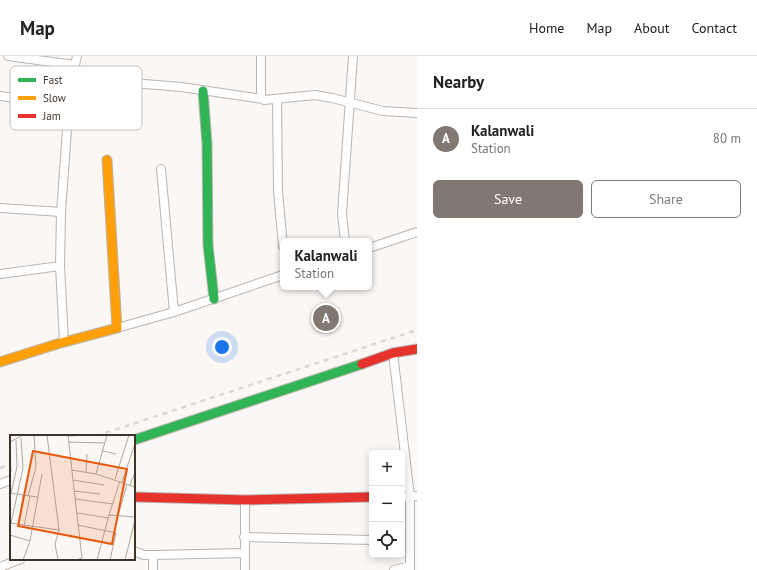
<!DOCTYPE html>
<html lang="en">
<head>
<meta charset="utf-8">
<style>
	:root { --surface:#fff; --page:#f2f2f2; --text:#222; --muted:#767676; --line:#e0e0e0; --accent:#807871 }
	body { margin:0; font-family:"PT Sans",sans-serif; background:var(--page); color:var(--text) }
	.controls { position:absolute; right:12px; bottom:12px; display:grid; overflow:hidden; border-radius:6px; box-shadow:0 2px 10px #0003 }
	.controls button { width:36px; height:36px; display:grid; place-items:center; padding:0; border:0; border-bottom:1px solid var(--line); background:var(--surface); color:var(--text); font:20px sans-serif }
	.you { position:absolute; left:222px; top:291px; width:14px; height:14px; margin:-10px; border:3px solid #fff; border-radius:50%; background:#1a73e8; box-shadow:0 0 0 6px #1a73e833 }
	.badge { display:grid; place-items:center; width:26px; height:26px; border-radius:50%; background:var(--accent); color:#fff; font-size:13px; font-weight:700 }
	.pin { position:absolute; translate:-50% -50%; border:2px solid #fff; box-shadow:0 1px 4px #0006 }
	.popup { position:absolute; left:280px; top:182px; width:92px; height:52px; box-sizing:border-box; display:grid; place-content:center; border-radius:6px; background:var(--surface); filter:drop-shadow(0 1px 3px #0005); font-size:13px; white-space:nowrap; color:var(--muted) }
	.popup b { font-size:15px; color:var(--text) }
	.popup::after { content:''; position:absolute; left:50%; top:100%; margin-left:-8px; border:8px solid transparent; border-top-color:var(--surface) }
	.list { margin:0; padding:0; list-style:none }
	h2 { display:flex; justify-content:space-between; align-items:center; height:52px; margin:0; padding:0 16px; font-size:17px }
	h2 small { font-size:13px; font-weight:400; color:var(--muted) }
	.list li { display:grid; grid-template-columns:26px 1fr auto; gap:12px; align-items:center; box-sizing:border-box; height:60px; padding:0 16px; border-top:1px solid var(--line) }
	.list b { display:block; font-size:15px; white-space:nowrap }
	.list p { margin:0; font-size:13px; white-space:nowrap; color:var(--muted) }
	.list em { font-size:13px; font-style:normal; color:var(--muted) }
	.actions { display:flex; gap:8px; padding:12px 16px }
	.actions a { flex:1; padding:9px 0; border:1px solid var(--accent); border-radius:6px; text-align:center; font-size:14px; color:var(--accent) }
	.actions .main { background:var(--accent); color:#fff }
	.icon { flex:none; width:22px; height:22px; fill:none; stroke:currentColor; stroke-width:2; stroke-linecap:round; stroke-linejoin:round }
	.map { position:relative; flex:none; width:417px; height:514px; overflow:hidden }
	header { display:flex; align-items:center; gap:24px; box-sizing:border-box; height:56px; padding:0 20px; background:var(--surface); border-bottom:1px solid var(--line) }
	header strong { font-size:19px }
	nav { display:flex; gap:22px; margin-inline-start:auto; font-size:14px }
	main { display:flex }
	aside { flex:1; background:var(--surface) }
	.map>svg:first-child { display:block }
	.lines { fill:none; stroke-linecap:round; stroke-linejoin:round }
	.street-casing { stroke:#bbb4af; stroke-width:10 }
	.fast-casing { stroke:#bbb4af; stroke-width:11 }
	.slow-casing { stroke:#bbb4af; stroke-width:11 }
	.jam-casing { stroke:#bbb4af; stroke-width:11 }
	.street { stroke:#fefefe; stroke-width:8 }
	.fast { stroke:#30b455; stroke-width:9 }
	.slow { stroke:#ff9f0a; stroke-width:9 }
	.jam { stroke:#e5322d; stroke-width:9 }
	.rail { stroke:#d9d8d6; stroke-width:2.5; stroke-dasharray:5 5; stroke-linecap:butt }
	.inset-road { fill:none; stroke:#afa9a4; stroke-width:1 }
	.view { fill:#e8590c; fill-opacity:0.15; stroke:#e8590c; stroke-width:2 }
	.inset-edge { fill:none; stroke:#3f342a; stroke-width:2 }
	.key { fill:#fff; stroke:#c5c2bf; stroke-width:1 }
	.key-label { font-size:11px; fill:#3f342a }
</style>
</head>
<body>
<header>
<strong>Map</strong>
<nav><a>Home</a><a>Map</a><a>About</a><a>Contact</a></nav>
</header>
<main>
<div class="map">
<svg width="417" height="514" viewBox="0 0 417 514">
	<rect width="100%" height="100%" fill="#faf7f5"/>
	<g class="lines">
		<!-- street casing -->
		<g class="street-casing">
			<path id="street" d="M8,0L75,9
				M261,0V41L264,44L315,39L332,42L383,55L417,57
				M72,22L181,31L263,43
				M0,40L69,49
				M277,43L278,135L283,190
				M161,113L174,256
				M0,152L61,156
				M345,185L342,158L353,0
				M369,192L417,176
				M0,218L60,210
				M117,272L174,256L283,219
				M64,286L60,210L61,156L69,47L72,22L77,0
				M393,297L410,441V514
				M0,428L11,424
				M402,441L417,440
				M245,444V514
				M244,481L372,484
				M134,495L144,499H153L245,497
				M153,499V514
				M0,511L21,503
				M394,514L410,510"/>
		</g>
		<!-- fast casing -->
		<g class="fast-casing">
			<path id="fast" d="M203,35L207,88L208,189L214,243
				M134,384L362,308"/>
		</g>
		<!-- slow casing -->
		<g class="slow-casing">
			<path id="slow" d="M0,306L57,288L117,272L107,104"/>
		</g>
		<!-- jam casing -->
		<g class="jam-casing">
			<path id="jam" d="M362,308L393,297L417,293
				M134,441L245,444L372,441"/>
		</g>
		<!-- street -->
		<use href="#street" class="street"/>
		<!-- fast -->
		<use href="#fast" class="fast"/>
		<!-- slow -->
		<use href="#slow" class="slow"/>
		<!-- jam -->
		<use href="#jam" class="jam"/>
		<!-- rail -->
		<path class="rail" d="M96,380L417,274
			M0,412L11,408"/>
	</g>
	<!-- overview -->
	<g transform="translate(10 379)">
		<rect width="125" height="125" fill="#faf7f5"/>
		<path class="inset-road" d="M37,0L49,95L45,109L48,125M58,0L63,45L94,50M58,1L76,0M0,7L13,0M58,7L94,8M0,9L1,37M93,16L106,19M62,35L86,39L125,52M76,37L77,19M86,39L97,0M105,44L119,0M63,45L72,123L66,125M112,47L125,9M120,50L125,38M64,56L90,59M0,58L27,62M1,58L7,32L6,5M18,61L26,32L24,0M65,64L103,69M67,78L99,83M99,80L110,46M108,81L117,49M0,88L49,95M1,88L13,33L11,3M9,90L13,60M68,90L106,98L100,125M14,91L20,61M0,100L20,106M13,125L20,106L32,39M87,125L99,80L125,82M115,125L125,85"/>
		<path class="view" d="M23,16L117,34L102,109L8,91Z"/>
		<rect width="125" height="125" class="inset-edge"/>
	</g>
	<!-- legend -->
	<rect x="10" y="10" width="132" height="64" rx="6" class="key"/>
	<rect x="18" y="22" width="18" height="4" fill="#30b455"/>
	<rect x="18" y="40" width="18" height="4" fill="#ff9f0a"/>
	<rect x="18" y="58" width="18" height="4" fill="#e5322d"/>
	<g class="key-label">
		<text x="43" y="28">Fast</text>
		<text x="43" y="46">Slow</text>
		<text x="43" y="64">Jam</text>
	</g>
</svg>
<div class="controls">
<button>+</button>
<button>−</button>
<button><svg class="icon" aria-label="locate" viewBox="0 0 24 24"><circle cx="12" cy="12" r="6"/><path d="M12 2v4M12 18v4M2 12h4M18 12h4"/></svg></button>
</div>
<div class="you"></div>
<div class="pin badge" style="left:326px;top:262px">A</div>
<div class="popup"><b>Kalanwali</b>Station</div>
</div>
<aside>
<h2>Nearby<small></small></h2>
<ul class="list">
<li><span class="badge">A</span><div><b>Kalanwali</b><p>Station</p></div><em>80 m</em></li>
</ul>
<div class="actions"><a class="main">Save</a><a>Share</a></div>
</aside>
</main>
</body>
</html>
